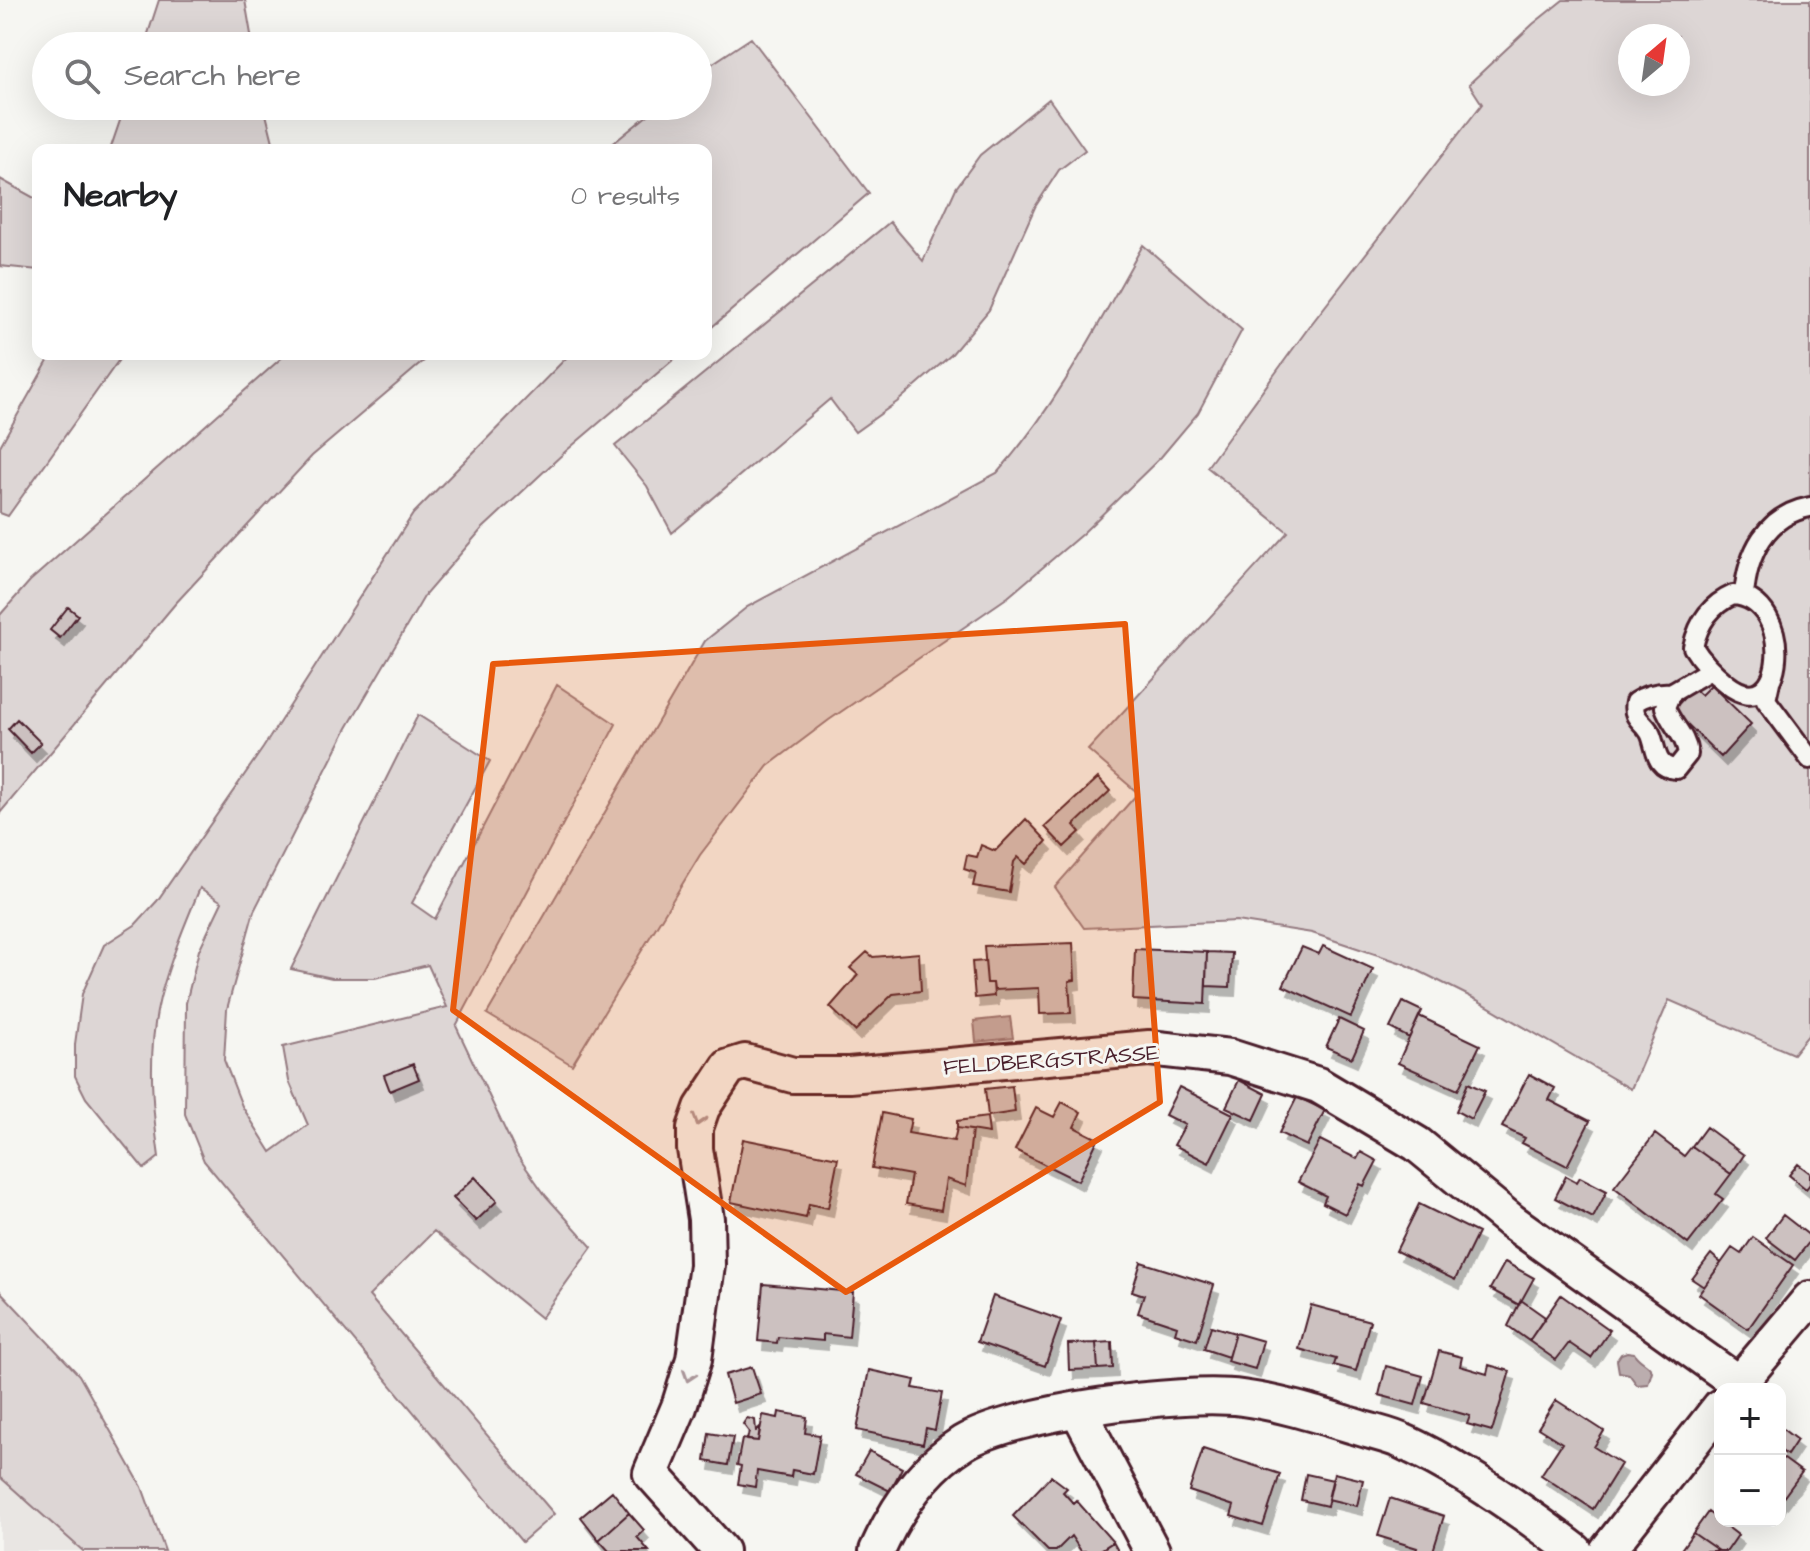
<!DOCTYPE html>
<html lang="en">
<head>
<meta charset="utf-8">
<style>
	:root { --surface:#fff; --page:#f2f2f2; --text:#202124; --muted:#757577; --line:#e0e0e0 }
	body { margin:0; font-family:"Architects Daughter",sans-serif; background:var(--page); color:var(--text) }
	.controls { position:absolute; right:24px; bottom:24px; display:grid; overflow:hidden; border-radius:16px; box-shadow:0 8px 32px #0002 }
	.controls button { width:72px; height:72px; display:grid; place-items:center; padding:0; border:0; border-bottom:2px solid var(--line); background:var(--surface); color:var(--text); font:40px sans-serif }
	.compass { position:absolute; left:1618px; top:24px; width:72px; height:72px; border-radius:50%; background:var(--surface); box-shadow:0 8px 32px #0002; rotate:29deg }
	.list { margin:0; padding:0; list-style:none }
	h2 { display:flex; justify-content:space-between; align-items:center; height:104px; margin:0; padding:0 32px; font-size:34px }
	h2 small { font-size:26px; font-weight:400; color:var(--muted) }
	.icon { flex:none; width:44px; height:44px; fill:none; stroke:currentColor; stroke-width:2; stroke-linecap:round; stroke-linejoin:round }
	.map { position:relative; flex:none; width:1810px; height:1551px; overflow:hidden }
	.search { position:absolute; background:var(--surface); box-shadow:0 8px 32px #0002; left:32px; top:32px; width:680px; height:88px; display:flex; align-items:center; gap:20px; box-sizing:border-box; padding:0 28px; border-radius:44px; color:var(--muted); font-size:30px }
	.panel { position:absolute; background:var(--surface); box-shadow:0 8px 32px #0002; left:32px; top:144px; width:680px; height:216px; border-radius:16px }
	.map>svg:first-child { display:block }
	.built { fill:#e9e6e3 }
	.green { fill:#ddd6d5; stroke:#947a80; stroke-width:2; fill-rule:evenodd }
	.water { fill:#bbadae; stroke:#8e747a; stroke-width:2 }
	.building { fill:#ccc1c0; stroke:#4a1f2b; stroke-width:2; filter:url(#shadow) }
	.lines { fill:none; stroke-linecap:round; stroke-linejoin:round }
	.lane-casing { stroke:#4a1f2b; stroke-width:24 }
	.street-casing { stroke:#4a1f2b; stroke-width:40 }
	.lane { stroke:#f6f6f2; stroke-width:18 }
	.street { stroke:#f6f6f2; stroke-width:34 }
	.oneway { stroke:#a99598 }
	.marked { fill:#e8590c; fill-opacity:0.2; stroke:#e8590c; stroke-width:6; stroke-linejoin:round }
	.labels { text-anchor:middle; stroke-width:6; stroke-linejoin:round; paint-order:stroke }
	.street-label { font-size:22px; fill:#4a1f2b; stroke:#f6f6f2 }
</style>
</head>
<body>
<div class="map">
<svg width="1810" height="1551" viewBox="0 0 1810 1551">
	<defs>
		<filter id="shadow"><feDropShadow dx="5" dy="9" stdDeviation="0" flood-color="#0004"/></filter>
	</defs>
	<rect width="100%" height="100%" fill="#f6f6f2"/>
	<filter id="ink" filterUnits="userSpaceOnUse"><feTurbulence type="fractalNoise" baseFrequency=".0125" numOctaves="2"/><feDisplacementMap in="SourceGraphic" scale="16" xChannelSelector="R" yChannelSelector="G"/><feConvolveMatrix kernelMatrix="1 2 1 2 8 2 1 2 1" color-interpolation-filters="sRGB"/></filter>
	<g filter="url(#ink)">
		<!-- built -->
		<path class="built" d="M0,1477L76,1543L83,1551H0Z"/>
		<!-- green -->
		<path class="green" d="M159,0H245L253,46H144Z
			M1563,0H1810V1033L1793,1054L1669,1000L1631,1089L1477,1000L1405,964L1312,933L1236,921L1084,928L1055,887L1138,793L1088,750L1288,532L1207,467L1309,327L1482,104L1469,84L1533,24ZM1630,36H1678V84H1630Z
			M751,38L869,193L706,332V150H605L659,106H698V73Z
			M1049,99L1085,150L1059,170L1035,207L989,310L951,355L897,402L855,432L830,399L672,533L647,486L615,446L890,222L923,261L956,188L980,155Z
			M125,106H264L275,150H110Z
			M0,179L38,200V270L0,266Z
			M1143,245L1242,330L1198,413L1161,457L1082,534L1008,597L829,720L768,766L700,855L572,1065L487,1014L705,641L747,607L997,473C1057,406 1099,323 1143,245Z
			M52,354H123L8,516L0,513V446Z
			M286,354H432L312,456L175,604L0,813V615L30,581Z
			M570,354H680L566,451L481,530L425,595L347,728L254,911L227,1009L224,1060L242,1106L271,1152L308,1125L289,1081L283,1047L447,1007L428,965L375,978H332L291,969L418,715L490,761L412,903L435,919L557,685L616,724L456,1026L517,1155L546,1196L592,1247L541,1318L434,1231L369,1296L554,1514L522,1542L204,1161L185,1114L186,1003L199,950L222,902L200,888C185,924 170,960 160,998C147,1049 152,1106 159,1157L144,1169L86,1098L75,1076V1044L82,994L104,945L135,925L157,901L263,748L413,514Z
			M0,1291L79,1375L142,1487L165,1551H83L0,1477Z"/>
		<!-- water -->
		<path class="water" d="M1010,1017L1013,1038L976,1042L974,1021Z
			M1627,1352L1634,1353C1639,1362 1647,1362 1652,1371L1648,1384L1637,1385L1629,1374L1619,1372L1617,1360L1621,1354Z"/>
		<!-- building -->
		<path class="building" d="M68,607L78,615L60,638L50,630Z
			M1711,685L1751,724L1721,757L1673,710L1693,688L1701,695Z
			M17,719L41,743L31,753L8,729Z
			M1098,778L1110,791L1074,825L1080,832L1064,847L1045,827Z
			M1026,819L1047,841L1026,864L1018,857L1014,862L1009,892L973,886L976,873L964,869L967,855L977,857L981,845L995,851Z
			M1073,943L1075,980L1069,981L1071,1013L1040,1014L1039,988L994,990L993,983H987L984,946Z
			M1323,946L1373,969L1351,1017L1283,986L1302,947L1319,954Z
			M1135,949L1207,952L1205,1004L1133,1000Z
			M867,952L873,957L919,953L921,991L893,994L855,1031L830,1007L858,975L850,968Z
			M1207,952L1232,953L1230,987L1206,986Z
			M985,961L987,983H993L994,996L975,998L972,962Z
			M1403,1002L1422,1011L1409,1038L1390,1028Z
			M1419,1016L1480,1045L1458,1090L1398,1063Z
			M1339,1019L1364,1031L1352,1058L1326,1047Z
			M413,1064L419,1079L390,1091L384,1075Z
			M1529,1074L1555,1088L1549,1100L1590,1121L1567,1166L1522,1143L1525,1138L1502,1127Z
			M1239,1080L1266,1094L1254,1120L1226,1107Z
			M1468,1083L1485,1091L1471,1119L1456,1111Z
			M1012,1086L1015,1112L988,1116L985,1089Z
			M1179,1087L1233,1114L1209,1163L1174,1145L1185,1125L1165,1115Z
			M1297,1097L1325,1110L1307,1146L1279,1133Z
			M1062,1102L1081,1112L1074,1127L1098,1139L1078,1181L1015,1150L1036,1108L1054,1117Z
			M882,1113L911,1119L908,1133L954,1141L957,1128L972,1130L966,1186L946,1179L941,1210L906,1204L911,1175L872,1168Z
			M987,1117L989,1133L957,1128V1121Z
			M1706,1127L1744,1155L1731,1174L1692,1146Z
			M1655,1134L1684,1156L1692,1146L1731,1174L1716,1194L1723,1199L1688,1244L1614,1187Z
			M743,1139L838,1158L828,1208L809,1204L806,1218L731,1202Z
			M1320,1140L1357,1159L1361,1152L1377,1161L1364,1186L1360,1184L1345,1214L1323,1203L1326,1196L1298,1182Z
			M1798,1164L1810,1173V1184L1806,1189L1789,1175Z
			M1566,1176L1577,1182L1580,1177L1607,1191L1593,1218L1555,1198Z
			M475,1177L497,1201L476,1221L453,1198Z
			M1419,1204L1478,1233L1455,1280L1396,1251Z
			M1783,1215L1810,1236V1241L1795,1260L1766,1238Z
			M1753,1237L1793,1265L1748,1329L1699,1294L1732,1248L1741,1254Z
			M1711,1254L1721,1263L1704,1287L1692,1279Z
			M1141,1262L1214,1285L1197,1340L1175,1333L1177,1326L1138,1313L1144,1295L1132,1291Z
			M1505,1262L1534,1278L1519,1305L1490,1289Z
			M763,1284L853,1292L849,1337L823,1334V1341L778,1337L777,1343L758,1341Z
			M1561,1295L1610,1330L1591,1358L1569,1343L1556,1360L1529,1341Z
			M993,1296L1061,1320L1045,1366L977,1342Z
			M1521,1300L1545,1317L1529,1341L1508,1326Z
			M1311,1305L1370,1321L1356,1371L1334,1365L1336,1359L1299,1349Z
			M1211,1326L1235,1333L1228,1357L1204,1349Z
			M1235,1333L1263,1341L1255,1369L1227,1361Z
			M1112,1342L1113,1368L1098,1369L1096,1343Z
			M1096,1343L1098,1369L1069,1370L1068,1344Z
			M1439,1351L1462,1357L1460,1366L1487,1374L1489,1365L1510,1371L1492,1431L1467,1424L1470,1416L1424,1403Z
			M1386,1366L1423,1376L1415,1405L1379,1395Z
			M752,1367L761,1394L733,1403L725,1375Z
			M869,1370L915,1380L913,1388L942,1393L935,1430L926,1428L923,1444L857,1430Z
			M1556,1400L1604,1431L1594,1447L1621,1464L1593,1509L1541,1475L1562,1443L1538,1428Z
			M779,1412L807,1417L805,1433L820,1435L813,1474L792,1470L791,1477L757,1471L755,1487L738,1484L741,1466L737,1465L742,1439L758,1441L763,1415L778,1418Z
			M747,1418L755,1420L756,1431L760,1427L758,1441L747,1440L749,1432L743,1424Z
			M1780,1427L1797,1440L1787,1455L1780,1450Z
			M709,1433L733,1437L728,1465L705,1461Z
			M1203,1449L1280,1474L1263,1526L1231,1516L1234,1506L1189,1491Z
			M869,1451L902,1468L890,1491L856,1474Z
			M1780,1456L1802,1472L1780,1502Z
			M1334,1473L1363,1480L1357,1506L1328,1499Z
			M1306,1474L1333,1480L1327,1506L1301,1500Z
			M1051,1476L1067,1488L1063,1492L1073,1503L1076,1500L1113,1542L1099,1551H1081L1071,1536L1056,1551H1048L1013,1516Z
			M612,1491L629,1513L599,1540L581,1517Z
			M1390,1498L1444,1516L1433,1551H1416L1417,1548L1378,1536Z
			M1708,1512L1738,1535L1727,1551H1719L1693,1533Z
			M629,1513L644,1530L637,1537L649,1551H609L599,1540Z
			M1693,1533L1719,1551H1680Z
			M1113,1542L1118,1551H1099Z"/>
		<g class="lines">
			<!-- lane casing -->
			<g class="lane-casing">
				<path id="lane" d="M1733,595C1797,599 1786,730 1727,684C1713,673 1702,662 1693,647C1698,624 1710,605 1733,595Z
					M1744,596C1747,554 1766,515 1810,507
					M1770,682L1766,700L1810,759
					M1671,693C1658,692 1646,695 1635,702C1631,720 1645,721 1651,735C1657,750 1655,768 1676,769L1688,754C1686,735 1671,725 1665,707L1671,693L1710,670"/>
			</g>
			<!-- street casing -->
			<g class="street-casing">
				<path id="street" d="M1734,1389L1810,1299
					M1078,1410L1152,1551
					M721,1551L651,1473L679,1407L694,1359L707,1265L706,1219L695,1149V1128L702,1108L729,1067L745,1062L793,1075H849L1149,1048L1230,1057L1318,1085L1417,1144L1511,1221L1738,1383
					M877,1551C896,1509 923,1468 963,1443C1014,1412 1182,1390 1242,1398C1280,1403 1318,1415 1354,1426C1371,1432 1390,1435 1406,1443C1465,1471 1523,1511 1575,1551
					M1607,1551L1720,1407"/>
			</g>
			<!-- lane -->
			<use href="#lane" class="lane"/>
			<!-- street -->
			<use href="#street" class="street"/>
		</g>
		<!-- one-way arrows -->
		<defs><path id="oneway-chevron" d="M-2-3.5L2.5 0L-2 3.5" fill="none" stroke-width="1.6" stroke-linecap="round" stroke-linejoin="round" transform="scale(2)"/></defs>
		<g class="oneway">
			<use href="#oneway-chevron" transform="translate(699 1120) rotate(107)"/>
			<use href="#oneway-chevron" transform="translate(689 1376) rotate(108)"/>
		</g>
	</g>
	<!-- marked area -->
	<path class="marked" d="M1125,624L1160,1102L846,1292L453,1010L493,664Z"/>
	<g class="labels">
		<!-- street labels -->
		<g class="street-label">
			<text transform="translate(1051 1059) rotate(-4)" y="8">FELDBERGSTRASSE</text>
		</g>
	</g>
</svg>
<div class="controls">
<button>+</button>
<button>−</button>
</div>
<svg class="compass" viewBox="-18 -18 36 36"><path d="M0-13l5 13h-10z" fill="#e53935"/><path d="M0 13l5-13h-10z" fill="#757577"/></svg>
<div class="search"><svg class="icon" aria-label="search" viewBox="0 0 24 24"><circle cx="10" cy="10" r="6"/><path d="M15 15l6 6"/></svg>Search here</div>
<section class="panel">
<h2>Nearby<small>0 results</small></h2>
<ul class="list">
</ul>
</section>
</div>
</body>
</html>
